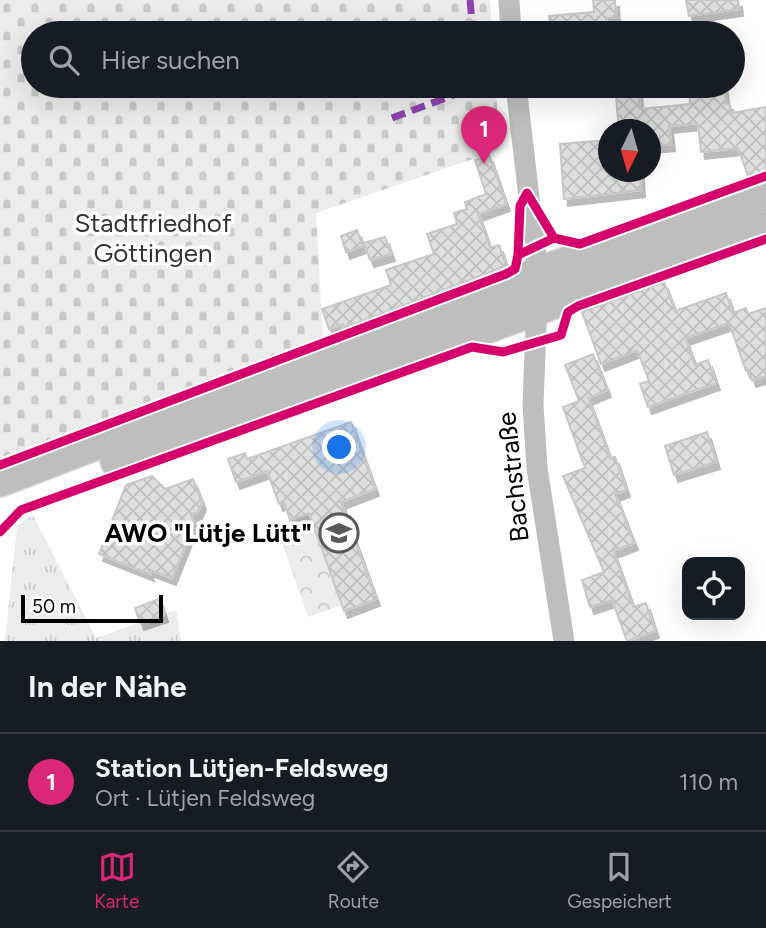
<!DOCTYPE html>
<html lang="de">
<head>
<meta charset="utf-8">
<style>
	:root { --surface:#171b24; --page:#242831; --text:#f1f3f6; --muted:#9ea1a6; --line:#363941; --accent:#db2777 }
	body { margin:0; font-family:Figtree,sans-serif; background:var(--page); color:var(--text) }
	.controls { position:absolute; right:21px; bottom:21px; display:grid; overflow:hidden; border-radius:14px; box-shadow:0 7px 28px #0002 }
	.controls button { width:63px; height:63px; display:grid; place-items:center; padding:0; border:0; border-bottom:2px solid var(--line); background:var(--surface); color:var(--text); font:35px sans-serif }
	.compass { position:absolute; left:598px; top:119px; width:63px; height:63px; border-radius:50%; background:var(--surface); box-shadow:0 7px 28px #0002; rotate:185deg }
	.scale { position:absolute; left:21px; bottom:18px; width:142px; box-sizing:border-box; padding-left:7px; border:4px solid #000; border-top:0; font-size:19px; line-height:24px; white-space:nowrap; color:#000; -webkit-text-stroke:5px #fff; paint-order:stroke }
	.you { position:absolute; left:340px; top:448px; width:24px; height:24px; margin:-18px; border:5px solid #fff; border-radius:50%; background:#1a73e8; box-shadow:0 0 0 10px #1a73e833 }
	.badge { display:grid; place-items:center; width:46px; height:46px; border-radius:50%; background:var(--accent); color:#fff; font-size:23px; font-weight:700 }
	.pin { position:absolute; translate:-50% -58px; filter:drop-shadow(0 2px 4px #0008) }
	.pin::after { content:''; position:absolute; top:37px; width:24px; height:21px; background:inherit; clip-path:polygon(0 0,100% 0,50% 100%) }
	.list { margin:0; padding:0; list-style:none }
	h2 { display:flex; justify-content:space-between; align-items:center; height:91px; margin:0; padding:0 28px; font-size:30px }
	h2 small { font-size:23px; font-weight:400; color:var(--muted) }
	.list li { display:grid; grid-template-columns:46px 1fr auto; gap:21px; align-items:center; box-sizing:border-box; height:98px; padding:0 28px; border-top:2px solid var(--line) }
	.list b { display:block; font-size:26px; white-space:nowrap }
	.list p { margin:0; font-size:23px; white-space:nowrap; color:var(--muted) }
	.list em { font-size:23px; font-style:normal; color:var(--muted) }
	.icon { flex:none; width:38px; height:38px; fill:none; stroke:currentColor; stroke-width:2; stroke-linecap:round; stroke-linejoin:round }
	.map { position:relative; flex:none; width:766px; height:641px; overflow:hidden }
	.search { position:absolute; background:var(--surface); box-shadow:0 7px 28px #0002; left:21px; right:21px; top:21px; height:77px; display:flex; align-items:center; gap:18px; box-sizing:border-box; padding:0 24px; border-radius:38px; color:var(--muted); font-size:26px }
	.sheet { height:189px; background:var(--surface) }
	nav { display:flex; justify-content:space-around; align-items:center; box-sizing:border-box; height:98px; border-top:2px solid var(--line); background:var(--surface); font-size:19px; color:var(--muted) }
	nav a { display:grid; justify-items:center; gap:4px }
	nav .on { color:var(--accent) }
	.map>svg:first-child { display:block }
	.grass { fill:url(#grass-tufts) }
	.forest { fill:url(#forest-crowns) }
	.cemetery { fill:url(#cemetery-stones) }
	.building { fill:url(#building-cross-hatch); stroke:#c7c7c7; stroke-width:2; filter:url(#shadow) }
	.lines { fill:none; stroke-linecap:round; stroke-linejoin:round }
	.primary-casing { stroke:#dbdbdb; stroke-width:36 }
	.minor { stroke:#bebebe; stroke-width:21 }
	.primary { stroke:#bebebe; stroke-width:33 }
	.quiet { stroke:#8e44ad; stroke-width:7; stroke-dasharray:14 7; stroke-linecap:butt }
	.cycleway-casing { stroke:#fff; stroke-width:13 }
	.cycleway { stroke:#d6006c; stroke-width:9 }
	.labels { text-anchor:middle; stroke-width:7; stroke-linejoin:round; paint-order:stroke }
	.park-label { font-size:26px; fill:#333; stroke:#fff }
	.street-label { font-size:26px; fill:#000; stroke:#fff }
	.poi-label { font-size:26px; font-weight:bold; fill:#000; stroke:#fff; text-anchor:end }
</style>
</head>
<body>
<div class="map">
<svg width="766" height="641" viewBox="0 0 766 641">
	<defs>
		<pattern id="grass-tufts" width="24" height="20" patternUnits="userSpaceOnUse" patternTransform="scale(1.75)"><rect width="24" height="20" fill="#ececec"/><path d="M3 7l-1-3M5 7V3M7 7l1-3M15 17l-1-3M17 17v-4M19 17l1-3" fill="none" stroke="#c9c9c9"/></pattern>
		<pattern id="forest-crowns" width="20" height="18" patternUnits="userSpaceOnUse" patternTransform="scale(1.75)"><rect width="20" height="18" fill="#ececec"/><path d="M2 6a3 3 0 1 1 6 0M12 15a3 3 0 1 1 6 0" fill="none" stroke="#c9c9c9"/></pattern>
		<pattern id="cemetery-stones" width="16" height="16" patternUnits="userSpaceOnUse" patternTransform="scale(1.75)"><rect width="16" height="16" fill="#ececec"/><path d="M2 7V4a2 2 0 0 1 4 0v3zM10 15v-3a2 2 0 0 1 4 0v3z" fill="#c9c9c9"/></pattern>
		<pattern id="building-cross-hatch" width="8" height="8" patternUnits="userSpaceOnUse" patternTransform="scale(1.75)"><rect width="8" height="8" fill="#dfdfdf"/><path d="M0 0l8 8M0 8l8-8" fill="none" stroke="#bebebe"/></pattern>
		<filter id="shadow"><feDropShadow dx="4" dy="7" stdDeviation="0" flood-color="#0004"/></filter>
	</defs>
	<rect width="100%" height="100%" fill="#fff"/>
	<!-- grass -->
	<path class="grass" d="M33,515L96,638L176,610L181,641H5L17,526Z"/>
	<!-- forest -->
	<path class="forest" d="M309,513L342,605L308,617L276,525Z"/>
	<!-- cemetery -->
	<path class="cemetery" d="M0,0H490L492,33H33V86H496L499,150L316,213L323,336L0,458Z"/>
	<!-- building -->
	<path class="building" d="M593,0H615L616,18H606L608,33H551L549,16L594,12Z
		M686,0H738L739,9L689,16Z
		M724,86L726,104L729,103L732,113L766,107V171L748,176L738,148L701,152L698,123L669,126L671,144L650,146V130H619L616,97L638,89L640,109L690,104L689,88Z
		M608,140V172H640L641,190L564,199L560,144Z
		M489,155L506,204L478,214L490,248L499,245L506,266L344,328L343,324L329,329L322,309L391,285L386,270L434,254L427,234L457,224L454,213L467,209L465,202L486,194L475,160Z
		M357,230L363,246L346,252L341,236Z
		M385,237L391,254L370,260L364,243Z
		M664,282L675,311L726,293L733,313L746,308L748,314L766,308V376L752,380L749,370L746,371L729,323L685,338L695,365L708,360L716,383L648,407L640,384L649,381L637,350L601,364L582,312Z
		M593,354L607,390L588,398L610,458L615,457L626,490L615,494L634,543L613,551L633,607L646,603L655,631L627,641L612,600L590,607L582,580L604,572L563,476L585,468L563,407L579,401L565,365Z
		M351,422L375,489L341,502L376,599L344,611L309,513L290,520L284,502L279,504L267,471L236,482L228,459L245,453L247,459Z
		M707,432L716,462L674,475L665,446Z
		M152,476L165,489L193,479L202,503L198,512L191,515L194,523L172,578L148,569L150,574L99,554L126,485Z
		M159,599L164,615L140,623L135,608Z"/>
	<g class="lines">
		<!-- primary casing -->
		<g class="primary-casing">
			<path id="primary" d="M117,461L766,225
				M0,480L538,274L766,190"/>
		</g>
		<!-- minor -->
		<path class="minor" d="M509,0L511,33
			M516,86L538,274L533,405L537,468L564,641"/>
		<!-- primary -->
		<use href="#primary" class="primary"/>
		<!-- quiet -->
		<path class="quiet" d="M470,0L473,33
			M392,118L478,86"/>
		<!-- cycleway casing -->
		<g class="cycleway-casing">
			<path id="cycleway" d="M518,255L520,206L527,193L554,238
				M0,465L506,274L515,269L518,255L554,238L580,244L766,176
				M0,532L21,510L472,347L503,352L561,335L568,312L578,306L766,239"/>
		</g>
		<!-- cycleway -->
		<use href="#cycleway" class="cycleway"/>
	</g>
	<!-- icons -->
	<defs>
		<g id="school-ring" transform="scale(2.0125)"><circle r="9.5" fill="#fff" stroke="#595959" stroke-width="1.5"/><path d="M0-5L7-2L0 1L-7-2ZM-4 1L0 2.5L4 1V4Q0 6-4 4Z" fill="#595959"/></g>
	</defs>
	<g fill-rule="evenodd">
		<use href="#school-ring" x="339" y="533"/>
	</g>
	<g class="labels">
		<!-- park labels -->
		<g class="park-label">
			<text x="153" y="232">Stadtfriedhof<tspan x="153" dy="30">Göttingen</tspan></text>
		</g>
		<!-- street labels -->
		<g class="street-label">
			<text transform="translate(513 477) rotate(-96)" y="9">Bachstraße</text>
		</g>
		<!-- poi labels -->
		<g class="poi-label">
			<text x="312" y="542">AWO "Lütje Lütt"</text>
		</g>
	</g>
</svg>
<div class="controls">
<button><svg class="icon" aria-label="locate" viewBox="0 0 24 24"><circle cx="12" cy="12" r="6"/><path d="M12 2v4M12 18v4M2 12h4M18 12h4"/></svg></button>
</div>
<svg class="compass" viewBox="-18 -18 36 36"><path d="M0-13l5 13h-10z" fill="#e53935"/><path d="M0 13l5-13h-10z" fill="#9ea1a6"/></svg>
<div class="scale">50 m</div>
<div class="you"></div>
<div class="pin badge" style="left:484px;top:164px">1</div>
<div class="search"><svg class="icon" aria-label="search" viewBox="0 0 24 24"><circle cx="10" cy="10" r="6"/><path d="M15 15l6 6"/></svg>Hier suchen</div>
</div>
<section class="sheet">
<h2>In der Nähe<small></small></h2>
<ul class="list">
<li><span class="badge">1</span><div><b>Station Lütjen-Feldsweg</b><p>Ort · Lütjen Feldsweg</p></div><em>110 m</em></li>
</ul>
</section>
<nav>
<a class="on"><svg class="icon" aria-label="map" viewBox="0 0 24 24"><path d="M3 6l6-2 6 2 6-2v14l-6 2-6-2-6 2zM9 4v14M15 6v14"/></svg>Karte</a>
<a><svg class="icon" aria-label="directions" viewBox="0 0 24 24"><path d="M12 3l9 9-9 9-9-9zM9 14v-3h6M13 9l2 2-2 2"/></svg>Route</a>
<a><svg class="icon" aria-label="saved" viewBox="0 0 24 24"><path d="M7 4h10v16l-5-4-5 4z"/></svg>Gespeichert</a>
</nav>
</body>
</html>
